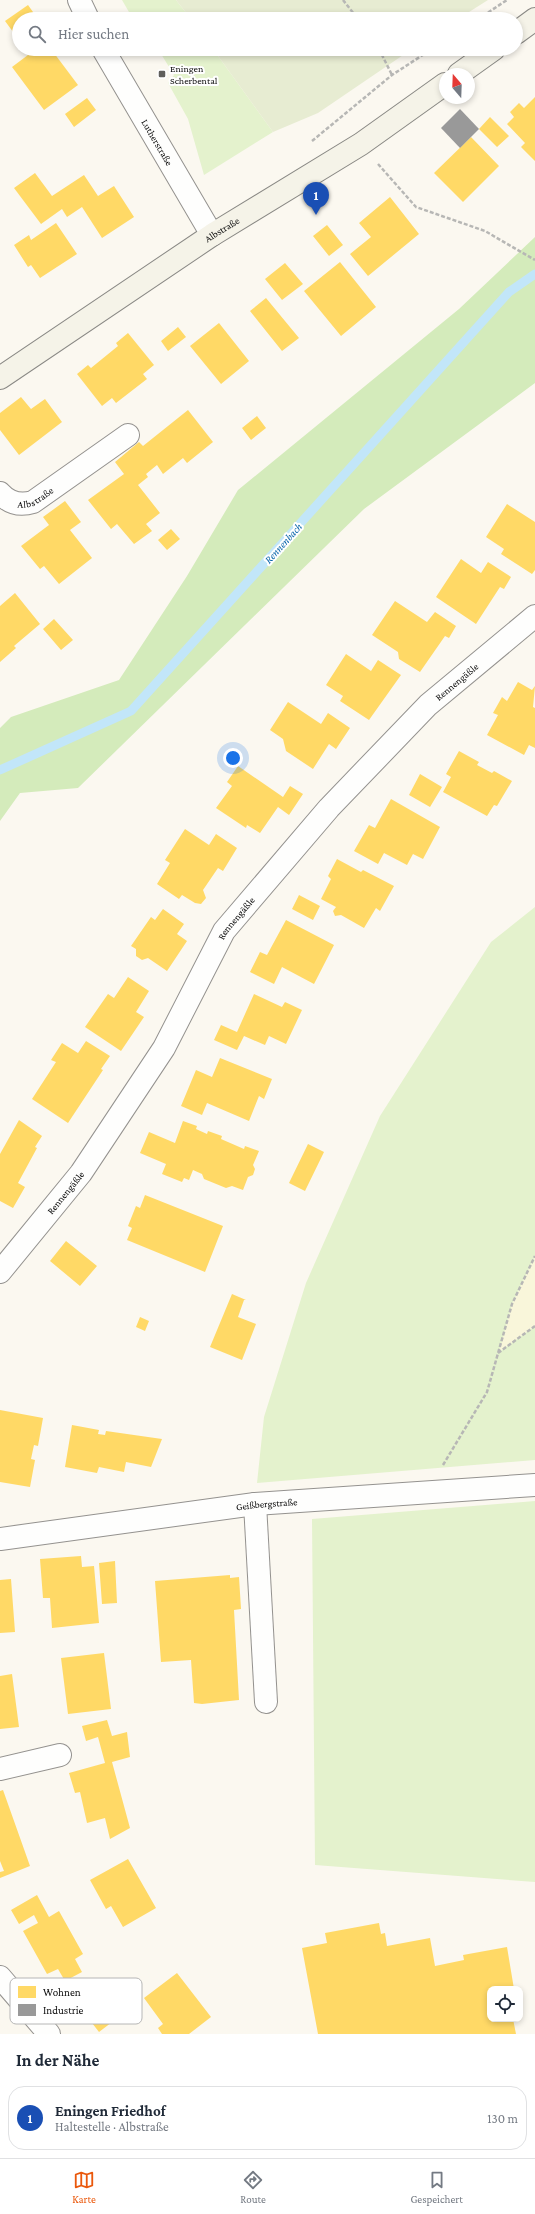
<!DOCTYPE html>
<html lang="de">
<head>
<meta charset="utf-8">
<style>
	:root { --surface:#fff; --page:#f2f2f3; --text:#1f2937; --muted:#747a83; --line:#e0e1e3; --accent:#ea580c }
	body { margin:0; font-family:"Crimson Pro",serif; background:var(--page); color:var(--text) }
	.controls { position:absolute; right:12px; bottom:12px; display:grid; overflow:hidden; border-radius:8px; box-shadow:0 2px 6px #0003 }
	.controls button { width:36px; height:36px; display:grid; place-items:center; padding:0; border:0; border-bottom:1px solid var(--line); background:var(--surface); color:var(--text); font:20px sans-serif }
	.compass { position:absolute; left:439px; top:68px; width:36px; height:36px; border-radius:50%; background:var(--surface); box-shadow:0 2px 6px #0003; rotate:341deg }
	.you { position:absolute; left:233px; top:758px; width:14px; height:14px; margin:-10px; border:3px solid #fff; border-radius:50%; background:#1a73e8; box-shadow:0 0 0 6px #1a73e833 }
	.badge { display:grid; place-items:center; width:26px; height:26px; border-radius:50%; background:var(--accent); color:#fff; font-size:13px; font-weight:700 }
	.pin { position:absolute; translate:-50% -33px; filter:drop-shadow(0 1px 2px #0008) }
	.pin::after { content:''; position:absolute; top:21px; width:14px; height:12px; background:inherit; clip-path:polygon(0 0,100% 0,50% 100%) }
	.list { margin:0; padding:0; list-style:none }
	h2 { display:flex; justify-content:space-between; align-items:center; height:52px; margin:0; padding:0 16px; font-size:17px }
	h2 small { font-size:13px; font-weight:400; color:var(--muted) }
	.list li { display:grid; grid-template-columns:26px 1fr auto; gap:12px; align-items:center; box-sizing:border-box; height:64px; margin:0 8px 8px; padding:0 8px; border:1px solid var(--line); border-radius:16px }
	.list b { display:block; font-size:15px; white-space:nowrap }
	.list p { margin:0; font-size:13px; white-space:nowrap; color:var(--muted) }
	.list em { font-size:13px; font-style:normal; color:var(--muted) }
	.icon { flex:none; width:22px; height:22px; fill:none; stroke:currentColor; stroke-width:2; stroke-linecap:round; stroke-linejoin:round }
	.map { position:relative; flex:none; width:535px; height:2034px; overflow:hidden }
	.search { position:absolute; background:var(--surface); box-shadow:0 2px 6px #0003; left:12px; right:12px; top:12px; height:44px; display:flex; align-items:center; gap:10px; box-sizing:border-box; padding:0 14px; border-radius:22px; color:var(--muted); font-size:15px }
	.sheet { height:124px; background:var(--surface) }
	nav { display:flex; justify-content:space-around; align-items:center; box-sizing:border-box; height:56px; border-top:1px solid var(--line); background:var(--surface); font-size:11px; color:var(--muted) }
	nav a { display:grid; justify-items:center; gap:2px }
	nav .on { color:var(--accent) }
	.map>svg:first-child { display:block }
	.farmland { fill:#f9f6da }
	.green { fill:#e4f2cd }
	.forest { fill:#d4ebbb }
	.cemetery { fill:#e7ecd2 }
	.homes { fill:#ffd966 }
	.industry { fill:#999 }
	.lines { fill:none; stroke-linecap:round; stroke-linejoin:round }
	.stream { stroke:#c2e6f9; stroke-width:9 }
	.minor-casing { stroke:#94928f; stroke-width:24 }
	.secondary-casing { stroke:#8a8985; stroke-width:24 }
	.path { stroke:#b7b7b5; stroke-width:2.5; stroke-dasharray:4 2; stroke-linecap:butt }
	.minor { stroke:#fefefd; stroke-width:22 }
	.secondary { stroke:#f5f3e8; stroke-width:22 }
	.poi-dot { fill:#605f5c; stroke:#fff; stroke-width:1.5 }
	.labels { text-anchor:middle; stroke-width:4; stroke-linejoin:round; paint-order:stroke }
	.poi-label { font-size:10px; fill:#0c0c0c; stroke:#fff; text-anchor:start }
	.street-label { font-size:10px; fill:#0c0c0c; stroke:#fff }
	.water-label { font-size:11px; font-style:italic; fill:#0965ab; stroke:#fff }
	.key { fill:#fff; stroke:#b6b6b6; stroke-width:1 }
	.key-label { font-size:11px; fill:#0c0c0c }
</style>
</head>
<body>
<div class="map">
<svg width="535" height="2034" viewBox="0 0 535 2034">
	<rect width="100%" height="100%" fill="#fbf8f0"/>
	<!-- farmland -->
	<path class="farmland" d="M535,1256V1326L498,1353L512,1304Z"/>
	<!-- green -->
	<path class="green" d="M122,0H176L191,19H133Z
		M158,49H213L273,132L204,175L188,119L168,83L174,75Z
		M535,907V1256L512,1304L499,1352L535,1326V1460L257,1483L264,1417L306,1283L380,1116L491,942Z
		M535,1501V1882L315,1865L312,1519Z"/>
	<!-- forest -->
	<path class="forest" d="M535,237V383L364,509L78,788L20,793L0,821V728L11,717L119,680L187,576L238,490L459,309Z"/>
	<!-- cemetery -->
	<path class="cemetery" d="M176,0H488L458,19H191Z
		M213,49H412L318,113L273,132Z"/>
	<!-- homes -->
	<path class="homes" d="M28,5L38,19H19V40L5,21Z
		M36,49H51L78,85L44,110L12,67Z
		M535,97V161L521,147L525,143L507,124L514,117L510,112L519,103L524,108Z
		M87,98L96,110L74,127L65,114Z
		M490,117L509,136L497,147L479,129Z
		M471,137L499,166L463,202L434,173Z
		M35,173L52,196L84,175L98,196L114,186L134,217L102,238L82,207L67,217L62,209L41,224L14,188Z
		M390,197L419,234L368,276L350,254L371,237L359,223Z
		M56,223L77,254L40,278L31,265L28,267L14,245L29,235L31,240Z
		M327,225L343,245L329,256L313,236Z
		M340,262L376,307L341,336L304,291Z
		M285,263L303,284L282,300L265,279Z
		M266,298L299,338L282,351L250,311Z
		M219,323L249,361L221,384L190,346Z
		M178,327L186,337L168,351L161,341Z
		M128,333L154,365L143,374L147,379L116,403L112,398L102,406L77,374L88,365L91,368L118,346L116,343Z
		M21,397L31,409L45,399L62,422L19,455L0,430V413Z
		M188,410L213,442L187,463L183,458L163,474L157,465L146,474L148,477L138,485L160,513L146,524L152,531L134,544L117,524L111,529L88,500L124,474L115,462L139,442L143,446Z
		M257,416L266,428L251,440L242,428Z
		M65,501L81,522L70,530L92,558L59,584L44,566L40,569L21,546L49,525L43,517Z
		M507,504L535,522V570L532,574L501,554L504,549L486,537Z
		M171,529L180,539L167,550L158,540Z
		M461,559L481,573L488,562L511,577L504,589L500,587L476,624L436,597Z
		M15,593L40,624L14,646L16,648L0,662V606Z
		M395,601L427,622L435,612L456,626L449,638L445,636L420,672L399,659L398,652L372,635Z
		M54,619L73,640L61,650L43,629Z
		M346,654L371,671L378,660L401,675L369,720L340,701L343,696L326,685Z
		M518,682L532,690L535,686L533,707L535,708V748L529,745L524,755L487,735L498,715L493,713L502,697L507,701Z
		M288,702L321,724L328,713L350,728L336,749L329,744L313,769L286,751L283,739L270,730Z
		M459,751L479,762L477,765L492,773L494,771L512,781L497,806L494,805L487,816L443,792L451,777L446,774Z
		M238,766L283,797L290,786L303,794L289,815L278,807L260,833L247,825L246,828L216,808L232,786L227,782Z
		M420,774L442,787L430,807L409,795Z
		M391,799L440,827L423,859L413,854L407,865L384,853L378,864L354,851L369,825L375,828Z
		M185,829L209,845L216,834L237,848L223,871L218,868L203,890L206,898L201,904L195,903L182,895L179,899L157,884L170,863L165,860Z
		M337,859L361,872L363,870L394,886L380,911L376,908L364,928L341,915L335,916L333,911L336,907L321,899L331,879L328,876Z
		M299,895L320,906L313,920L292,909Z
		M163,909L184,924L177,934L187,941L167,971L148,958L142,960L136,956V949L131,946L151,917L155,920Z
		M286,920L334,945L314,984L282,967L274,984L250,972L260,952L267,955Z
		M128,977L149,991L136,1012L144,1017L121,1051L85,1027L108,994L114,998Z
		M254,994L282,1007L285,1002L302,1010L286,1044L269,1036L265,1045L244,1036L237,1050L214,1040L221,1025L237,1032Z
		M86,1041L110,1056L101,1069L103,1070L68,1123L32,1099L56,1062L51,1060L62,1043L78,1053Z
		M220,1058L272,1079L264,1099L259,1096L249,1121L207,1103L202,1115L181,1106L196,1070L212,1077Z
		M19,1120L42,1136L35,1147L37,1148L18,1183L25,1187L13,1208L0,1201V1154Z
		M183,1121L197,1126L196,1129L207,1134L208,1131L222,1136L221,1139L244,1149L245,1146L259,1151L253,1165L255,1169L253,1175L248,1177L243,1190L232,1186L226,1188L204,1179L202,1174L193,1170L189,1180L184,1178L182,1182L162,1174L166,1164L140,1153L149,1132L175,1143Z
		M308,1144L324,1152L305,1191L289,1183Z
		M145,1195L223,1226L205,1272L127,1240L132,1228L128,1226L136,1206L140,1208Z
		M66,1241L97,1266L80,1286L50,1261Z
		M232,1294L246,1300H244L238,1317L256,1324L242,1360L210,1347Z
		M140,1317L149,1321L145,1331L136,1327Z
		M0,1410L43,1418L38,1446L34,1445L31,1459L35,1460L30,1487L0,1482Z
		M72,1425L99,1430L98,1434L105,1435L106,1431L162,1439L151,1467L126,1462L124,1472L99,1467L97,1473L65,1467Z
		M81,1556L82,1567L94,1566L99,1623L52,1628L50,1598H43L40,1559Z
		M115,1561L117,1603L102,1604L99,1563Z
		M230,1575V1578L239,1577L241,1609L234,1610L239,1700L202,1704L194,1703L191,1660L161,1662L155,1581Z
		M11,1579L15,1632L0,1633V1580Z
		M104,1653L111,1709L68,1714L61,1658Z
		M12,1674L19,1727L0,1729V1676Z
		M107,1720L112,1736L127,1732L130,1757L112,1762L130,1828L110,1839L105,1818L87,1823L80,1792L75,1793L69,1773L105,1763L98,1737L86,1741L82,1726Z
		M3,1790L30,1866L0,1878V1872L4,1871L0,1861V1791Z
		M128,1859L156,1908L123,1927L111,1906L106,1909L90,1880Z
		M37,1895L49,1917L59,1911L83,1954L75,1959L82,1972L65,1981L58,1969L47,1974L23,1931L38,1923L34,1915L19,1924L11,1910Z
		M379,1923L381,1934L385,1933L387,1946L430,1938L435,1966L464,1960L463,1955L507,1947L514,1989H490V2019H513L516,2034H318L302,1948L327,1943L325,1933Z
		M177,1973L211,2017L189,2034H162L158,2028L163,2024L144,1998Z
		M106,1998L120,2016L99,2032L82,2010Z"/>
	<!-- industry -->
	<path class="industry" d="M460,109L479,129L460,148L441,128Z"/>
	<g class="lines">
		<!-- stream -->
		<path class="stream" d="M0,770L131,711L509,292L535,274"/>
		<!-- minor casing -->
		<g class="minor-casing">
			<g id="minor">
				<path d="M79,0L88,19"/>
				<path id="s1" d="M103,49L212,235"/>
				<path id="s2" d="M0,493C9,503 20,506 33,502L128,435"/>
				<path id="s3" d="M0,1272L81,1173L164,1048L224,931L329,808L428,705L535,616"/>
				<path d="M255,1504L266,1702"/>
				<path id="s4" d="M0,1539L255,1504L535,1485"/>
				<path d="M0,1769L60,1755"/>
				<path d="M0,1977L49,2034"/>
			</g>
		</g>
		<!-- secondary casing -->
		<g class="secondary-casing">
			<g id="secondary">
				<path d="M516,33L535,19"/>
				<path d="M459,74L494,49"/>
				<path id="s5" d="M0,378L212,235L361,144L445,84"/>
			</g>
		</g>
		<!-- path -->
		<path class="path" d="M343,0L358,19
			M478,19L507,0
			M379,49L392,75
			M312,141L392,75L432,49
			M378,164L416,207L485,231L535,260
			M498,1353L535,1326
			M443,1465L487,1392L512,1304L535,1256"/>
		<!-- minor -->
		<use href="#minor" class="minor"/>
		<!-- secondary -->
		<use href="#secondary" class="secondary"/>
	</g>
	<!-- markers -->
	<rect class="poi-dot" x="158" y="70" width="8" height="8" rx="2"/>
	<g class="labels">
		<!-- poi labels -->
		<g class="poi-label">
			<text x="170" y="72">Eningen<tspan x="170" dy="12">Scherbental</tspan></text>
		</g>
		<!-- street labels -->
		<g class="street-label">
			<text dy="4" stroke="none"><textPath href="#s1" startOffset="108">Lutherstraße</textPath></text>
			<text dy="4" stroke="none"><textPath href="#s5" startOffset="267">Albstraße</textPath></text>
			<text dy="4" stroke="none"><textPath href="#s2" startOffset="40">Albstraße</textPath></text>
			<text dy="4" stroke="none"><textPath href="#s3" startOffset="751">Rennengäßle</textPath></text>
			<text dy="4" stroke="none"><textPath href="#s3" startOffset="427">Rennengäßle</textPath></text>
			<text dy="4" stroke="none"><textPath href="#s3" startOffset="103">Rennengäßle</textPath></text>
			<text dy="4" stroke="none"><textPath href="#s4" startOffset="269">Geißbergstraße</textPath></text>
		</g>
		<!-- water labels -->
		<g class="water-label">
			<text transform="translate(283 543) rotate(-48)" y="4">Rennenbach</text>
		</g>
	</g>
	<!-- legend -->
	<rect x="10" y="1978" width="132" height="46" rx="6" class="key"/>
	<rect x="18" y="1986" width="18" height="12" fill="#ffd966"/>
	<rect x="18" y="2004" width="18" height="12" fill="#999"/>
	<g class="key-label">
		<text x="43" y="1996">Wohnen</text>
		<text x="43" y="2014">Industrie</text>
	</g>
</svg>
<div class="controls">
<button><svg class="icon" aria-label="locate" viewBox="0 0 24 24"><circle cx="12" cy="12" r="6"/><path d="M12 2v4M12 18v4M2 12h4M18 12h4"/></svg></button>
</div>
<svg class="compass" viewBox="-18 -18 36 36"><path d="M0-13l5 13h-10z" fill="#e53935"/><path d="M0 13l5-13h-10z" fill="#747a83"/></svg>
<div class="you"></div>
<div class="pin badge" style="left:316px;top:215px;background:#1a4fb4">1</div>
<div class="search"><svg class="icon" aria-label="search" viewBox="0 0 24 24"><circle cx="10" cy="10" r="6"/><path d="M15 15l6 6"/></svg>Hier suchen</div>
</div>
<section class="sheet">
<h2>In der Nähe<small></small></h2>
<ul class="list">
<li><span class="badge" style="background:#1a4fb4">1</span><div><b>Eningen Friedhof</b><p>Haltestelle · Albstraße</p></div><em>130 m</em></li>
</ul>
</section>
<nav>
<a class="on"><svg class="icon" aria-label="map" viewBox="0 0 24 24"><path d="M3 6l6-2 6 2 6-2v14l-6 2-6-2-6 2zM9 4v14M15 6v14"/></svg>Karte</a>
<a><svg class="icon" aria-label="directions" viewBox="0 0 24 24"><path d="M12 3l9 9-9 9-9-9zM9 14v-3h6M13 9l2 2-2 2"/></svg>Route</a>
<a><svg class="icon" aria-label="saved" viewBox="0 0 24 24"><path d="M7 4h10v16l-5-4-5 4z"/></svg>Gespeichert</a>
</nav>
</body>
</html>
